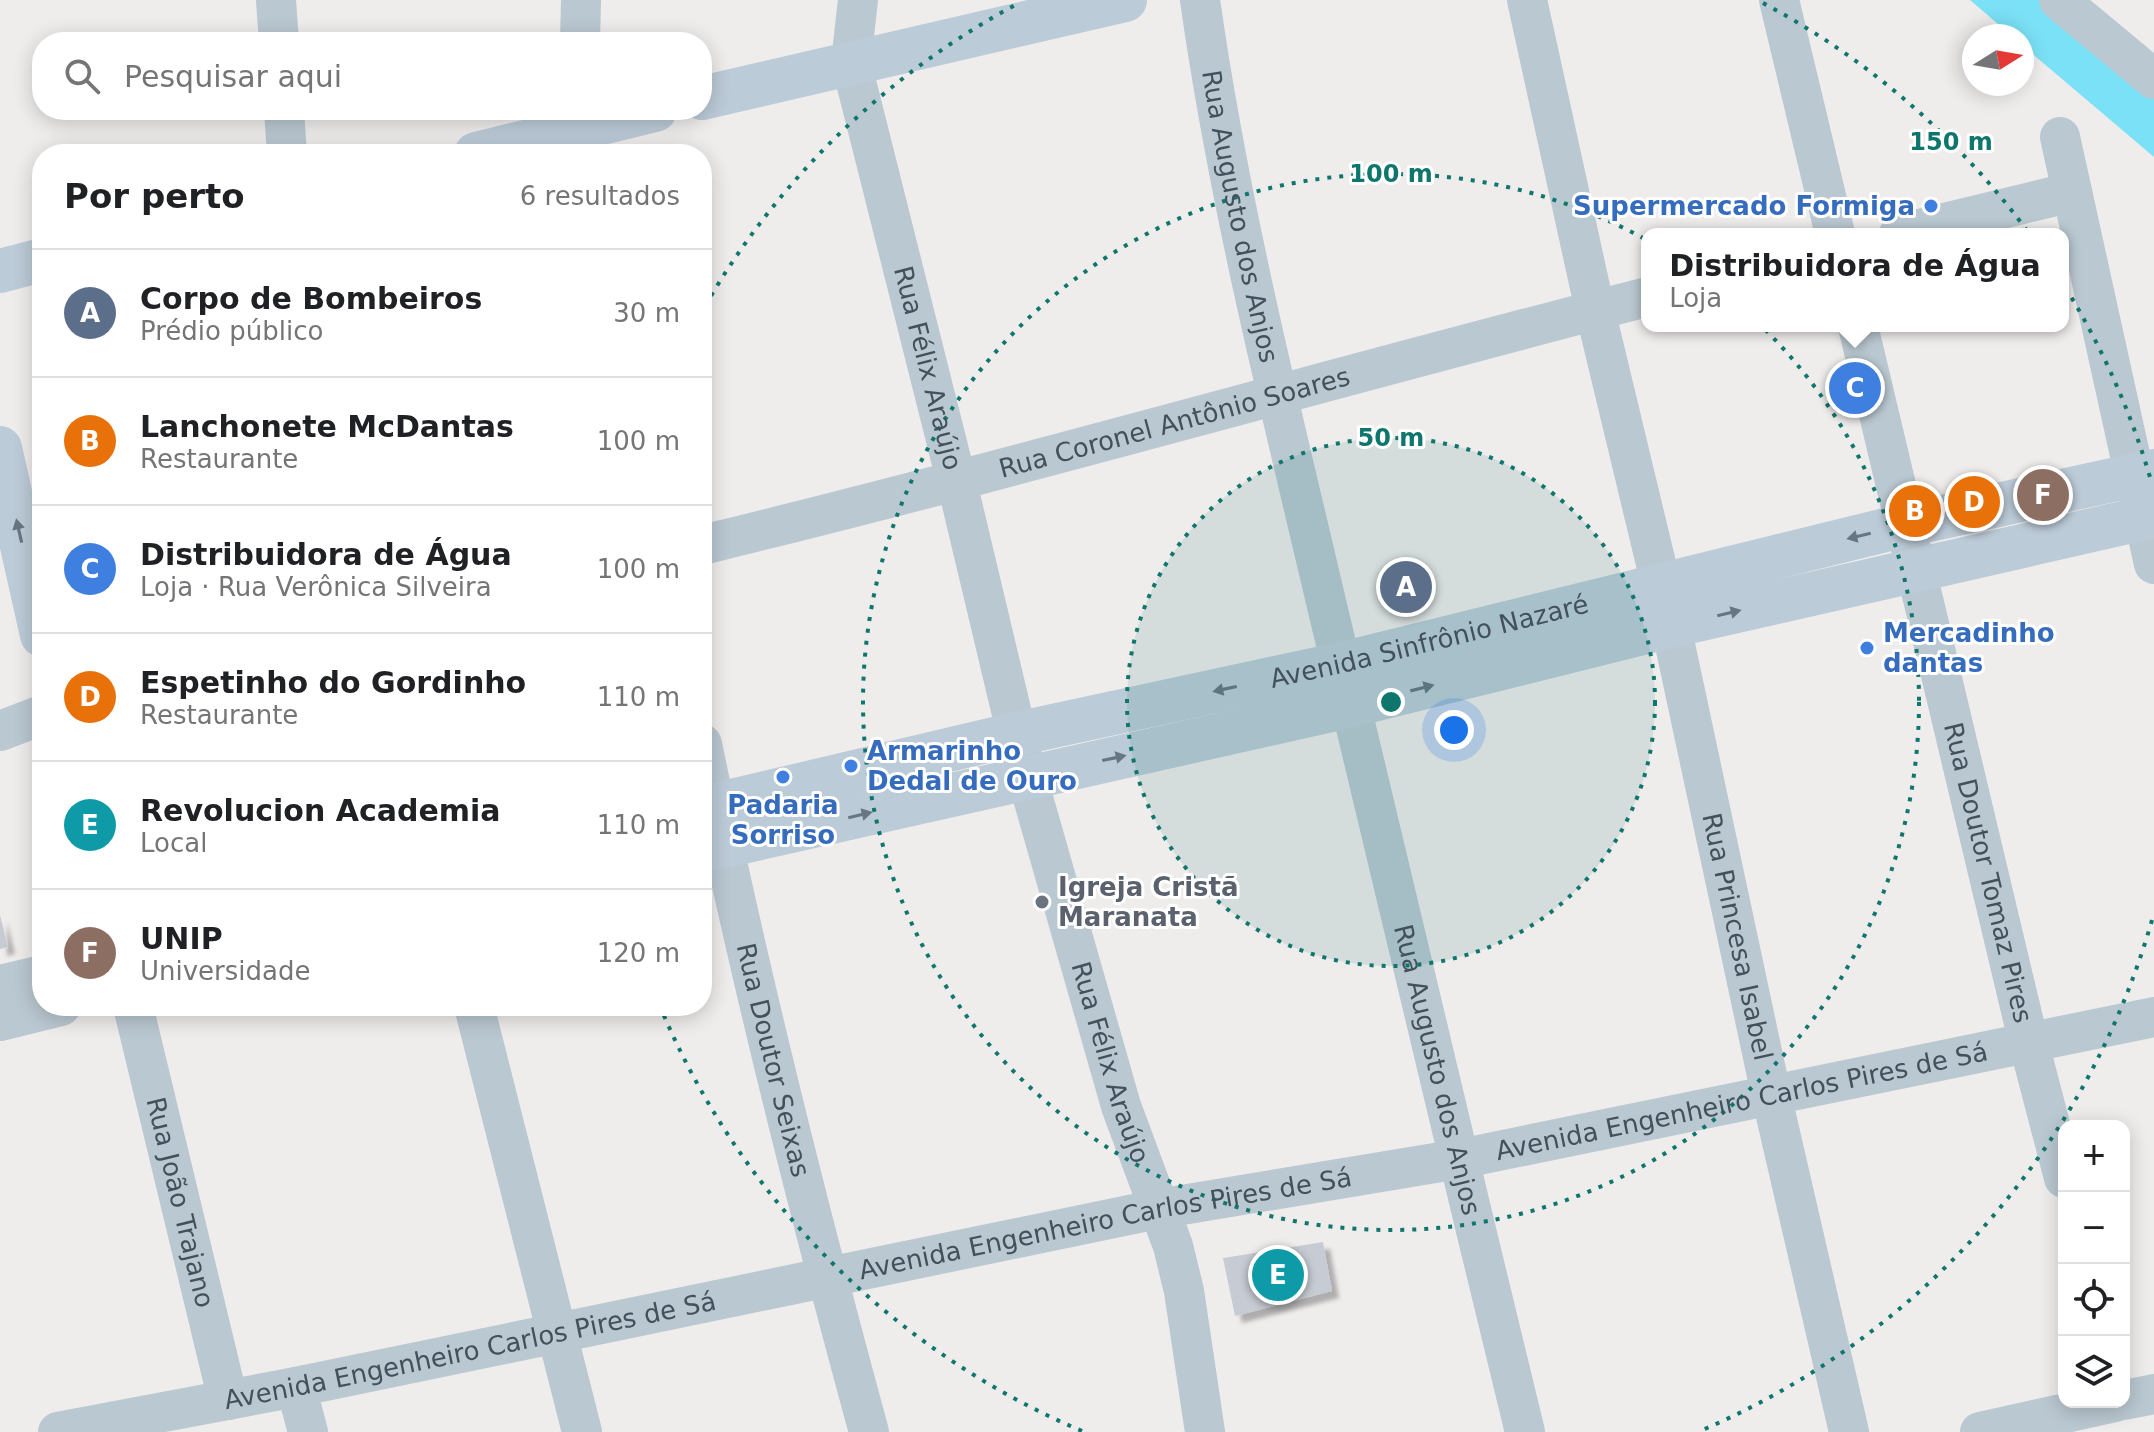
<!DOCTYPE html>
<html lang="pt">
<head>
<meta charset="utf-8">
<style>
	:root { --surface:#fff; --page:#f6f6f6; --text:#202124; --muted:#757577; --line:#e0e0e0; --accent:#0375f1 }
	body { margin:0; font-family:"DejaVu Sans",sans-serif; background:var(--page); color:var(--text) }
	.controls { position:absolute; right:24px; bottom:24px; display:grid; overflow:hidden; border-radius:16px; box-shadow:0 4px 20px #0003 }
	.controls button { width:72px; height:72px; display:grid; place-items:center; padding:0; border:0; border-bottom:2px solid var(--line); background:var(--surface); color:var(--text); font:40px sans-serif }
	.compass { position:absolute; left:1962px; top:24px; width:72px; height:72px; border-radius:50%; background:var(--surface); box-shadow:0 4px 20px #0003; rotate:79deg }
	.you { position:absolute; left:1454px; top:730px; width:28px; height:28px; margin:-20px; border:6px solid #fff; border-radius:50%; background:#1a73e8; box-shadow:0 0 0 12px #1a73e833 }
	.badge { display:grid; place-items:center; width:52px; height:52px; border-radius:50%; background:var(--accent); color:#fff; font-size:26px; font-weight:700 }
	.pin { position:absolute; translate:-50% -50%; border:4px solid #fff; box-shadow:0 2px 8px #0006 }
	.popup { position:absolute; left:1641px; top:228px; width:428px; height:104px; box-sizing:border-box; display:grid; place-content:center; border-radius:16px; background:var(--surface); filter:drop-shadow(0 2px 6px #0005); font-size:26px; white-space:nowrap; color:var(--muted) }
	.popup b { font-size:30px; color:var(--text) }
	.popup::after { content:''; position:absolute; left:50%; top:100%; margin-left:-16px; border:16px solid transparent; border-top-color:var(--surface) }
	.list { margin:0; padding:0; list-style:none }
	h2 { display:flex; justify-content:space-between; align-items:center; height:104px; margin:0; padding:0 32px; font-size:34px }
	h2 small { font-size:26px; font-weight:400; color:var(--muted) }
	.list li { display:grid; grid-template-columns:52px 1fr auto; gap:24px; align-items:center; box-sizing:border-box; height:128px; padding:0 32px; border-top:2px solid var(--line) }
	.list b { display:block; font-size:30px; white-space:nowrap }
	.list p { margin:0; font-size:26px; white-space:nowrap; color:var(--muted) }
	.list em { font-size:26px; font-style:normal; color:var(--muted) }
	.icon { flex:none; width:44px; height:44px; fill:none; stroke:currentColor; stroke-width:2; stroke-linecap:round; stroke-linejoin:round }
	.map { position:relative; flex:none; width:2154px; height:1432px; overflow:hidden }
	.search { position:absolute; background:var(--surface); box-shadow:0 4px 20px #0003; left:32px; top:32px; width:680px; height:88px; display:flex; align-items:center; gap:20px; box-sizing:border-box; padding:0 28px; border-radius:32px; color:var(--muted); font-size:30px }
	.panel { position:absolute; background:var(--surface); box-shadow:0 4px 20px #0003; left:32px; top:144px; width:680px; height:872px; border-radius:32px }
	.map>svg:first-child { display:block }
	.water { fill:#7be1f6 }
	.building { fill:#c7cbd3; filter:url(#shadow) }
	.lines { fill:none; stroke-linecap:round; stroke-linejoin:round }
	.street { stroke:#bac8d1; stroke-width:40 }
	.secondary { stroke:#bccbd8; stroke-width:44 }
	.oneway { fill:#677681 }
	.ring { fill:none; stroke:#0f766e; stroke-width:4; stroke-dasharray:4 8 }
	.shop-dot { fill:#3f7fe0; stroke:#fff; stroke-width:3 }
	.worship-dot { fill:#6b7280; stroke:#fff; stroke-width:3 }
	.labels { text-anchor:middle; stroke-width:6; stroke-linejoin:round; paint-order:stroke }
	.shop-label { font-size:26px; font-weight:bold; fill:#366cbe; stroke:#fff; text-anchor:start }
	.street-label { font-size:26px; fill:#42515c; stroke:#fff }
	.worship-label { font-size:26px; font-weight:bold; fill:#5b616d; stroke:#fff; text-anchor:start }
	.centre { fill:#0f766e; stroke:#fff; stroke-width:4 }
	.ring-label { font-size:24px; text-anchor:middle; font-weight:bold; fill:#0f766e; stroke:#fff; stroke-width:6; stroke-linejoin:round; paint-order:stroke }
</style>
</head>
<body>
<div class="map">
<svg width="2154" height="1432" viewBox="0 0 2154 1432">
	<defs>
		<filter id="shadow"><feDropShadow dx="7" dy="7" stdDeviation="2" flood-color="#0004"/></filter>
	</defs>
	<rect width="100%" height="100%" fill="#efecec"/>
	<!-- water -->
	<path class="water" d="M1970,0H2041L2154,93V157L2022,45V36H2012Z"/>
	<!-- building -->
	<path class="building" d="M0,915L8,947L0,949Z
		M1323,1242L1332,1291L1235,1316L1223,1258Z"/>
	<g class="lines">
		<!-- street -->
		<g class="street">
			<path d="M276,0L279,42"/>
			<path id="s1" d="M858,0L851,62L957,483L1027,777L1121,1106L1173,1246L1184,1291L1205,1432"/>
			<path id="s2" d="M1200,0C1229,205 1280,405 1327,606C1392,882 1458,1157 1525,1432"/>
			<path id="s3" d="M1527,0L1595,310L1671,626L1771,1094L1849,1432"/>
			<path d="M1779,0L1835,234"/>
			<path d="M2059,0L2154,79"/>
			<path d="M580,42L581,0"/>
			<path d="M284,110L287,154"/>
			<path d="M2060,137L2154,564"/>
			<path d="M1899,234L2072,192"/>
			<path id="s4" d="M1858,326L2029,1044L2064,1178"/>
			<path id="s5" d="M702,545C1019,468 1331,378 1647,297"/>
			<path d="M0,731L42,715"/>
			<path id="s6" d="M702,744C749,975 807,1205 869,1432"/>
			<path d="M0,985L42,975"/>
			<path id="s7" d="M133,1006L228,1400"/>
			<path d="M474,1006L582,1432"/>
			<path d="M0,1021L61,1006"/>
			<path d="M296,1387L308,1432"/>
			<path d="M2124,1400L2154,1394"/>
			<path id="s8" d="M58,1432L296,1387L1158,1209L1459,1159L2154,1017"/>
			<path d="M1980,1432L2115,1402"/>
		</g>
		<!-- secondary -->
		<g class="secondary">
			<path d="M702,98L1125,0"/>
			<path d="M476,154L655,110"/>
			<path d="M0,271L42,260"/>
			<path d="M0,448L42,635"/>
			<path id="s9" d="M702,808L1016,734L1341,664L1906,525L2154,471"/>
			<path d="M702,851L1349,706L1671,626L2154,516"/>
		</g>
	</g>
	<!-- one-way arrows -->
	<defs><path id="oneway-solid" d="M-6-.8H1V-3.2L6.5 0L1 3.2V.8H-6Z" transform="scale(2)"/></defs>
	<g class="oneway">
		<use href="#oneway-solid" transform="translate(19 531) rotate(-103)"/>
		<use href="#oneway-solid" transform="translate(1859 536) rotate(167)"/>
		<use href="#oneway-solid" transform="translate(1729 613) rotate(-13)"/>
		<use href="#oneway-solid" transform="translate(1422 688) rotate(-14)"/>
		<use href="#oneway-solid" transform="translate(1225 689) rotate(168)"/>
		<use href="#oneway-solid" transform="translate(1114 758) rotate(-12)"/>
		<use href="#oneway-solid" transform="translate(860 815) rotate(-13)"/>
	</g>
	<!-- distance rings -->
	<circle cx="1391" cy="702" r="264" fill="#0f766e" fill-opacity=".12"/>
	<g class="ring">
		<circle cx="1391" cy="702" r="264"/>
		<circle cx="1391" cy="702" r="528"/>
		<path d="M2152 920A792 792 0 0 1 1700 1431M1082 1431A792 792 0 0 1 662 1011M705 306A792 792 0 0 1 1019 3M1763 3A792 792 0 0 1 2152 484"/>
	</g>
	<!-- markers -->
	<g class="shop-dot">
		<circle cx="1931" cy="206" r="8"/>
		<circle cx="1867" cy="648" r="8"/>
		<circle cx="851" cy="766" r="8"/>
		<circle cx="783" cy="777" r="8"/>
	</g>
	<circle class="worship-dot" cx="1042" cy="902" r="8"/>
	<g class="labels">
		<!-- shop labels -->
		<g class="shop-label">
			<text x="1915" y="215" text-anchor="end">Supermercado Formiga</text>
			<text x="1883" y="642">Mercadinho<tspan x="1883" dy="30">dantas</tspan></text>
			<text x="867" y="760">Armarinho<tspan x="867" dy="30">Dedal de Ouro</tspan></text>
			<text x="783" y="814" text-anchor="middle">Padaria<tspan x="783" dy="30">Sorriso</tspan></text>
		</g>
		<!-- street labels -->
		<g class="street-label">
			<text dy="9" stroke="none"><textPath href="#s2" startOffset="220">Rua Augusto dos Anjos</textPath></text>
			<text dy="9" stroke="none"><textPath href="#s1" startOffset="378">Rua Félix Araújo</textPath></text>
			<text dy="9" stroke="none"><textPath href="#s5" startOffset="488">Rua Coronel Antônio Soares</textPath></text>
			<text dy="9" stroke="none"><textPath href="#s9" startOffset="746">Avenida Sinfrônio Nazaré</textPath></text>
			<text dy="9" stroke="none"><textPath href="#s4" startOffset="562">Rua Doutor Tomaz Pires</textPath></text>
			<text dy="9" stroke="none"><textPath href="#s3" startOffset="960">Rua Princesa Isabel</textPath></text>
			<text dy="9" stroke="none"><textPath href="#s6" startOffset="324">Rua Doutor Seixas</textPath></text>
			<text dy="9" stroke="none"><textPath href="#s1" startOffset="1096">Rua Félix Araújo</textPath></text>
			<text dy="9" stroke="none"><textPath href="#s2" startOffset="1096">Rua Augusto dos Anjos</textPath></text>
			<text dy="9" stroke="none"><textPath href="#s8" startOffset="1716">Avenida Engenheiro Carlos Pires de Sá</textPath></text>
			<text dy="9" stroke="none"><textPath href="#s7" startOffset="202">Rua João Trajano</textPath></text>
			<text dy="9" stroke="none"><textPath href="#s8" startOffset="1068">Avenida Engenheiro Carlos Pires de Sá</textPath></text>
			<text dy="9" stroke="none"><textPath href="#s8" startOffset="420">Avenida Engenheiro Carlos Pires de Sá</textPath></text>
		</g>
		<!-- worship labels -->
		<g class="worship-label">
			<text x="1058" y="896">Igreja Cristã<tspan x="1058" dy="30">Maranata</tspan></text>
		</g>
	</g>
	<circle cx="1391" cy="702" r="12" class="centre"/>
	<g class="ring-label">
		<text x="1951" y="150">150 m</text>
		<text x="1391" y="182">100 m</text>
		<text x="1391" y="446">50 m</text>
	</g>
</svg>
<div class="controls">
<button>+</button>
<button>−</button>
<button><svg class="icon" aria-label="locate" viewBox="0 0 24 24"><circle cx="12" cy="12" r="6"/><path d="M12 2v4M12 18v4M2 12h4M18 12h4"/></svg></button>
<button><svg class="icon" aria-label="layers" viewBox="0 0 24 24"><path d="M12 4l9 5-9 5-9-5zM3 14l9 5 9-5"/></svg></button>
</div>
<svg class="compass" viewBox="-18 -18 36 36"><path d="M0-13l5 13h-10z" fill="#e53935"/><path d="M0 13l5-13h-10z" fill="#757577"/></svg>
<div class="you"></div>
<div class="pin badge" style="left:1406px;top:587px;background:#5c6f8a">A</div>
<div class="pin badge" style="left:1915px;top:511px;background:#e8710a">B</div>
<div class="pin badge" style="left:1855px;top:388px;background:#3f7fe0">C</div>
<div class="popup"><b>Distribuidora de Água</b>Loja</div>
<div class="pin badge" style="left:1974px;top:502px;background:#e8710a">D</div>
<div class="pin badge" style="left:1278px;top:1275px;background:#0f9aa8">E</div>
<div class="pin badge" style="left:2043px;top:495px;background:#8d6e63">F</div>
<div class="search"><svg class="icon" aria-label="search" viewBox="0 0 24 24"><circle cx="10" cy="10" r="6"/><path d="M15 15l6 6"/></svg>Pesquisar aqui</div>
<section class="panel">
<h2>Por perto<small>6 resultados</small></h2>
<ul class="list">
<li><span class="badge" style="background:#5c6f8a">A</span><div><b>Corpo de Bombeiros</b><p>Prédio público</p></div><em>30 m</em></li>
<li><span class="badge" style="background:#e8710a">B</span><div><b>Lanchonete McDantas</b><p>Restaurante</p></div><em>100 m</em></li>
<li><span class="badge" style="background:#3f7fe0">C</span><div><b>Distribuidora de Água</b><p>Loja · Rua Verônica Silveira</p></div><em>100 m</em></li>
<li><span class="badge" style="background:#e8710a">D</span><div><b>Espetinho do Gordinho</b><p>Restaurante</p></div><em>110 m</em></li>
<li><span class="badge" style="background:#0f9aa8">E</span><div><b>Revolucion Academia</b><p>Local</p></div><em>110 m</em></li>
<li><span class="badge" style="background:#8d6e63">F</span><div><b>UNIP</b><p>Universidade</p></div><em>120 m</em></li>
</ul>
</section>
</div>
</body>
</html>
